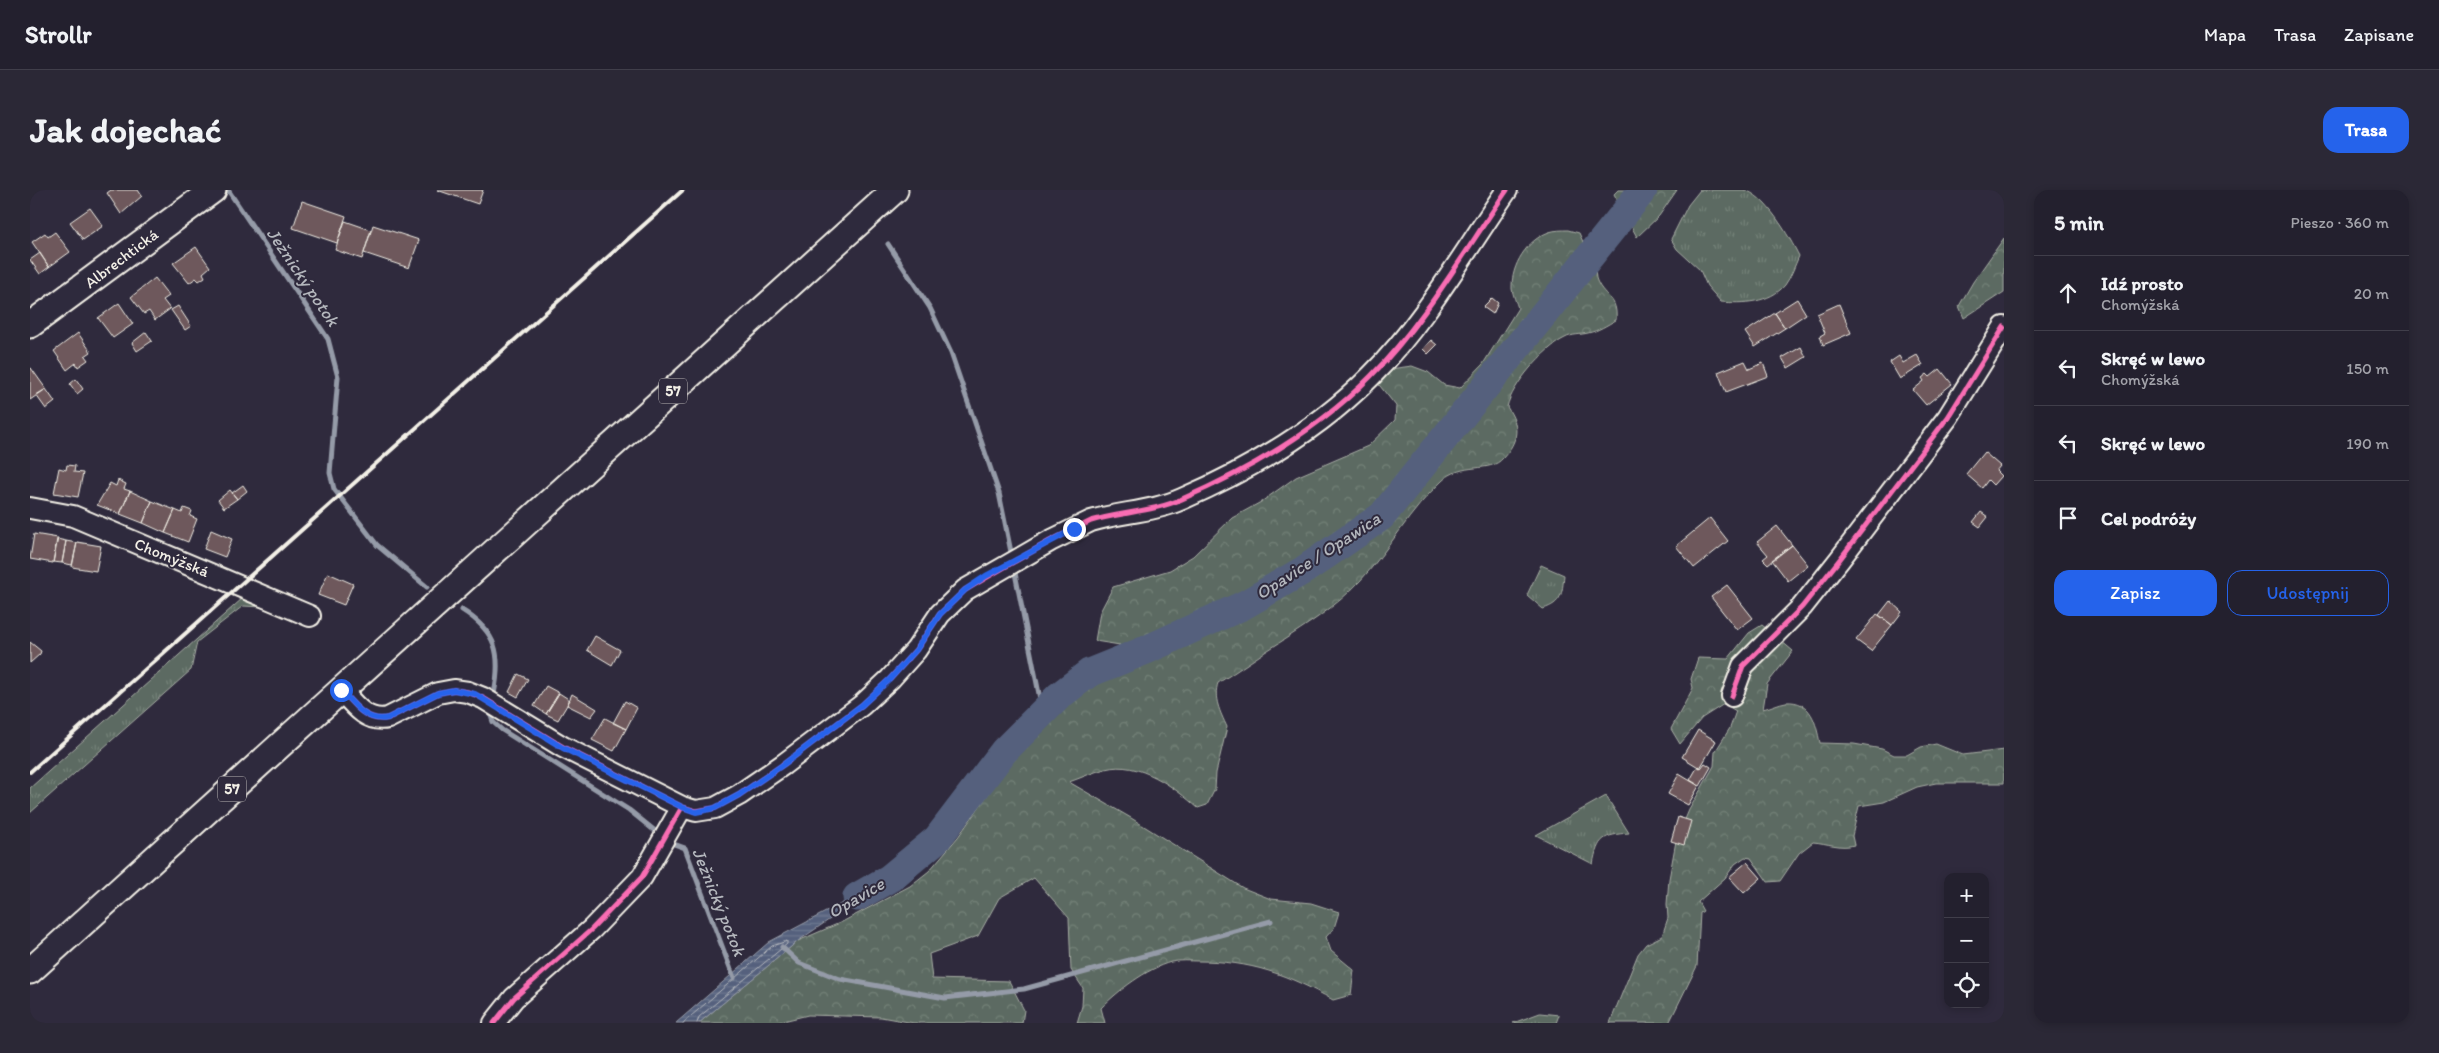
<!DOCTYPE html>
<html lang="pl">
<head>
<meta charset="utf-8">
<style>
	:root { --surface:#23202e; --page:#2b2836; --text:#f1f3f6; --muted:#a3a3aa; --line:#403e4a; --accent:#2563eb }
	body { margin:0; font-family:Itim,sans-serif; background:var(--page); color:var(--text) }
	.controls { position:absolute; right:15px; bottom:15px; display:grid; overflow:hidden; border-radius:10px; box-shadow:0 2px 8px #0003 }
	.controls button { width:45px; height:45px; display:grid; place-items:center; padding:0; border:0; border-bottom:1px solid var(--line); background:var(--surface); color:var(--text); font:25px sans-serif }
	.stop { position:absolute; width:15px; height:15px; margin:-11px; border:4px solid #2563eb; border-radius:50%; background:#fff }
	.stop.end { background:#2563eb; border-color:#fff; box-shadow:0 1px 5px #0008 }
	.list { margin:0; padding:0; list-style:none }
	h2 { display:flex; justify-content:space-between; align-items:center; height:65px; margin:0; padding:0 20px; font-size:21px }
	h2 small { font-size:16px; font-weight:400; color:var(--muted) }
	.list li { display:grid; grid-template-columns:32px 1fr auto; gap:15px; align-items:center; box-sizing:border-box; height:75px; padding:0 20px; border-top:1px solid var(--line) }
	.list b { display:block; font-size:19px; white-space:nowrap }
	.list p { margin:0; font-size:16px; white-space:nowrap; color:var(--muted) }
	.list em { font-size:16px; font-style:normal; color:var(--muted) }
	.actions { display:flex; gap:10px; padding:15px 20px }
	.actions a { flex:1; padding:11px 0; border:1px solid var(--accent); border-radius:15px; text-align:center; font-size:18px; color:var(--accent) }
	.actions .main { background:var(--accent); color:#fff }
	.icon { flex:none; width:28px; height:28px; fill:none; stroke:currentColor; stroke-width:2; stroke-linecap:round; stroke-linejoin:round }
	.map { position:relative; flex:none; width:1974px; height:833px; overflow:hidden; border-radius:15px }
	header { display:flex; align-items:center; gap:30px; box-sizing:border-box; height:70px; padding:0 25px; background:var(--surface); border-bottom:1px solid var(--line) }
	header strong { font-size:24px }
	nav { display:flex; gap:28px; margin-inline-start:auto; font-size:18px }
	.intro { display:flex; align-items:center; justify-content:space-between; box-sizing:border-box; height:120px; padding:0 30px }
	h1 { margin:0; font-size:35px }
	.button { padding:12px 22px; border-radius:15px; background:var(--accent); color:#fff; font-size:18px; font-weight:700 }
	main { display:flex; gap:30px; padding:0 30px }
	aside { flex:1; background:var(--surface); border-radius:15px; box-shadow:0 2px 8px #0003 }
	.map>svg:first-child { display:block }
	.grass { fill:url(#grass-tufts); stroke:#a8aea5 }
	.forest { fill:url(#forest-crowns); stroke:#a8aea5 }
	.water { fill:url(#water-rules); stroke:#959ba8 }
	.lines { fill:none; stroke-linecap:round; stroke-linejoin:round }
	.shore { stroke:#b4b7bd; stroke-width:1 }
	.stream { stroke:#959ba8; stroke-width:5 }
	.river { stroke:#55617d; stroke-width:29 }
	.building { fill:#6e595c; stroke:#f4f1e8 }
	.minor-casing { stroke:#f4f1e8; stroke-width:24 }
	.major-casing { stroke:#f4f1e8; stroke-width:29 }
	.minor { stroke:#2f2a3d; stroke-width:20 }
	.major { stroke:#2f2a3d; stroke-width:25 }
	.rail { stroke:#f4f1e8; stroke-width:4 }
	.cycleway-casing { stroke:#2f2a3d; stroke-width:8 }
	.cycleway { stroke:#f96db3; stroke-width:5 }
	.route { stroke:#2563eb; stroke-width:6 }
	.labels { text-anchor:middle; stroke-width:4; stroke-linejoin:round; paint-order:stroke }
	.shield { fill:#2f2a3d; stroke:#b9b5b5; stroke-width:1 }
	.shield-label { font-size:15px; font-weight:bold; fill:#f4f1e8 }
	.street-label { font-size:16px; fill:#f4f1e8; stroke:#2f2a3d }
	.water-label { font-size:18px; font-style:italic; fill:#b4b7bd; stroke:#2f2a3d }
</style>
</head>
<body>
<header>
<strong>Strollr</strong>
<nav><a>Mapa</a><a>Trasa</a><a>Zapisane</a></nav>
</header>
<div class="intro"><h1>Jak dojechać</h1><a class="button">Trasa</a></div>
<main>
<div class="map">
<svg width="1974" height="833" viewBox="0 0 1974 833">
	<defs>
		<pattern id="grass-tufts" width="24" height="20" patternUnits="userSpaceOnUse" patternTransform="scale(1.25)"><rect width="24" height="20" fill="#5c6b62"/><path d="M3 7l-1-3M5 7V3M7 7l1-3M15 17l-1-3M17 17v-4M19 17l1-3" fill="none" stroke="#748178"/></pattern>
		<pattern id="forest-crowns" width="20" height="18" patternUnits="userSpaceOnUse" patternTransform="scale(1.25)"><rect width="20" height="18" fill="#5c6b62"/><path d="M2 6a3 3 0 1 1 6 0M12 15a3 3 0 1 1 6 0" fill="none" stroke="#748178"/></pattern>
		<pattern id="water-rules" width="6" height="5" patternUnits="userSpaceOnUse" patternTransform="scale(1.25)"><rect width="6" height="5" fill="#55617d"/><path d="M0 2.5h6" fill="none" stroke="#6e788f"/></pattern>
	</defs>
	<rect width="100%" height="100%" fill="#2f2a3d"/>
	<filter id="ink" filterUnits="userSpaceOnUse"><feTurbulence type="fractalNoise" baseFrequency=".02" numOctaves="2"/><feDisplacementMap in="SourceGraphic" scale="10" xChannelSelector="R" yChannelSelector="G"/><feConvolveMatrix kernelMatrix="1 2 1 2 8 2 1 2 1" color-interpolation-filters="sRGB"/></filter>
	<g filter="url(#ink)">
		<!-- grass -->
		<path class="grass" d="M1670,0C1684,0 1699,0 1713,0C1735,3 1760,48 1769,66C1765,75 1761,87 1755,95C1740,113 1712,114 1691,112L1677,96L1670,80L1647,59L1641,49L1658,15Z
			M1511,375L1534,385C1532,404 1532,413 1513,419L1497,405Z
			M213,408L233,417L213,416L167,452L161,480L0,623V598Z
			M1576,606L1599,643C1573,645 1568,648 1563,674L1506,645Z
			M1510,823L1529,825L1526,833H1483Z"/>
		<!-- forest -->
		<path class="forest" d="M1588,0H1647L1629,26L1607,47L1584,4Z
			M1538,40L1549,43C1554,55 1561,67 1565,79C1566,83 1565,87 1567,91C1575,109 1588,106 1586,130C1577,135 1568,141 1558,143C1550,145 1542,144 1535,148C1514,158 1482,195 1477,217C1490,236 1489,250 1473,268C1460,284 1432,271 1412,291C1380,320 1359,360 1330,391C1306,417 1278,434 1249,453C1228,466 1209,480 1188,493C1183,508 1190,522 1197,537L1186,583L1185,599L1177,615L1168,618C1144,597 1109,570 1075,579C1063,582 1051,588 1039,592L1101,628L1213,698L1241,709L1281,713L1309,722L1304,738L1296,747L1301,761L1324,780L1321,805L1303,810C1257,784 1221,771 1168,771C1160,771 1149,770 1141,772C1116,779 1089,800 1071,818L1075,833H1047L1052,816L1053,798L1041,780L1039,728L1004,688L969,708L948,746L899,764L902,789L979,791L994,820L992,833H884L851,827L778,825L745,833H669L768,751L812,732L880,696L899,681L928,647L974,582L977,551L1031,495L1090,455L1065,451L1070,422L1083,397L1140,380L1163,366L1202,328L1231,312L1266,287L1338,256L1365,230L1366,216L1346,191L1360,179L1382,176L1398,182L1414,195L1430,198L1453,174L1488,118C1486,112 1483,105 1482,99C1481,75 1497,50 1519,42C1525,40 1532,40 1538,40Z
			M1974,48V102L1934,128L1929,116L1943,92Z
			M1732,435L1763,461L1737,494L1733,519C1741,517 1749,513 1756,512C1782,510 1786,534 1790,553L1824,554L1852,559L1864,565H1877L1891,557L1906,554L1933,565L1974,560V593H1906L1887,597L1854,612L1829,616L1822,646L1824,655C1811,659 1797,653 1783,652L1769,663L1750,691L1738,692L1721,668L1715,667L1705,674L1695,688L1668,712L1673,721L1670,723L1667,776L1639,833H1580L1608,764L1616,754L1632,746L1638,728L1637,714L1639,689L1646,651L1659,620L1684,576L1685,562L1700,538L1706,521L1694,514L1672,528L1650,554L1641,539L1663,498L1661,489L1668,468L1698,469L1719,443Z"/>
		<!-- water -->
		<path class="water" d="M860,688L768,751L669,833H646L739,752Z"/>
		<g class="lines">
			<!-- shore -->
			<path class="shore" d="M653,833L742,756L757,751V754L669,827L667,833"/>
			<!-- stream -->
			<path class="stream" d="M198,0L298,149L308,187L300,283L304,299L347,355L397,397
				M858,54L900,118L921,163L969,303L982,367
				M984,378L1013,524
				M432,420C467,442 472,464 464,504
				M460,523L463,532L472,540L599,620L630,645
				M641,653L655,658L704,788
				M752,757L769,773L810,789L915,808L994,799L1241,731"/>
			<!-- river -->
			<path class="river" d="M827,707L860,688L907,649L974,561L1029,506L1059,483L1116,460L1214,415L1274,380L1352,326L1613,0"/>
		</g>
		<!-- building -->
		<path class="building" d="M81,0H108L112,6L91,24L77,3Z
			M407,0H453L448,14Z
			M272,11L316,26L307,53L263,38Z
			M60,18L73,36L53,50L40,32Z
			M315,31L341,40L332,69L305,60Z
			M343,35L389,50L379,78L334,63Z
			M25,42L40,62L19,77L2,52L15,43L18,47Z
			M166,57L180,77L173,83L175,87L169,91L166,88L159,93L143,73Z
			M10,63L19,77L10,84L0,70Z
			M125,88L139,106L133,110L140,119L125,130L119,121L114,124L101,107Z
			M1462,108L1468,113L1463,124L1453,117Z
			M1767,109L1776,124L1755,138L1745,123Z
			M89,113L103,134L83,148L68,128Z
			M1809,114L1821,143L1793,155L1790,146L1795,143L1787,124Z
			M148,116L161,136L155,140L141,120Z
			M1745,123L1755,138L1725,157L1715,142Z
			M116,142L122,151L107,161L102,153Z
			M48,143L61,162L55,166L58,170L48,177L46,173L37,180L24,161Z
			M1401,150L1407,155L1398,164L1393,159Z
			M1771,157L1776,167L1758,178L1752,168Z
			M1887,165L1893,175L1870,189L1860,172L1869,166L1873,173Z
			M1715,171L1719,179L1733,173L1738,186L1696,202L1688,182Z
			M1,178L16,199L0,210V178Z
			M1910,179L1922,194L1896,215L1883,200L1894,191L1892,188L1897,184L1900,187Z
			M46,189L53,199L47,204L40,194Z
			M16,199L25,212L16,219L6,205Z
			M1954,262L1970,276L1966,281L1971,286L1963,295L1958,290L1952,298L1936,284Z
			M37,275L45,276L44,282L53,283L48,307L24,303L29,278L36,280Z
			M88,290L96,294L94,299L100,301L90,324L67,315L80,293L86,296Z
			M213,295L217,301L207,309L202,303Z
			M200,300L207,309L194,318L188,310Z
			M100,301L122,311L113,333L90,324Z
			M122,311L145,320L135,343L113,333Z
			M154,318L162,321L160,326L167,329L158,352L135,343L145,320L152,323Z
			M1951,322L1958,327L1950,337L1943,332Z
			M1680,328L1698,351L1664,378L1646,356Z
			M1747,336L1762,355L1738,374L1733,369L1738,365L1727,352Z
			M181,340L202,349L195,367L174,359Z
			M4,344L28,348L23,373L0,369Z
			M27,349L36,351L32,373L23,372Z
			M36,351L47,353L42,375L32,373Z
			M47,352L71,356L66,381L42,377Z
			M1762,355L1778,375L1758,391L1742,370Z
			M298,383L323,394L314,415L288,405Z
			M1697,395L1723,428L1707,440L1681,407Z
			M1860,411L1872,422L1862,435L1849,425Z
			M1847,424L1862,435L1841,461L1826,450Z
			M565,446L590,460L582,475L557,460Z
			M0,452L11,461L10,464L0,473Z
			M488,484L498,489L488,507L479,502Z
			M516,496L529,503L516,524L504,516Z
			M529,503L540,510L528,530L516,524Z
			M542,504L567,519L561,527L537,515Z
			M595,511L607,518L596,539L583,533Z
			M575,528L596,539L584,561L562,550Z
			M1668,540L1686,551L1670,578L1652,567Z
			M1675,573L1681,577L1670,596L1660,590L1668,576L1671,578Z
			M1649,584L1669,596L1658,615L1638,604Z
			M1648,627L1661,631L1654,655L1641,651Z
			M1717,672L1731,688L1714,703L1699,687Z"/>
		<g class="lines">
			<!-- minor casing -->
			<g class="minor-casing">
				<path id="minor" d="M0,318L43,326L280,426
					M311,500C324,515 337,533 358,528L408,503L424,500L438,502L453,508L533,557L652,617L666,621L685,618L709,605L754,574L832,515L860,489L886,460L910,424L935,400L1020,351L1061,331C1091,322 1123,322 1152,309C1221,279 1288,240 1341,186C1393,134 1435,61 1477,0
					M1702,506L1713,476L1772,417L1810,369L1918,227L1974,137
					M464,833L484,808L562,739L612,687L652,617"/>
			</g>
			<!-- major casing -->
			<g class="major-casing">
				<path id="major" d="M0,135L183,0
					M0,781L865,0"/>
			</g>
			<!-- minor -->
			<use href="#minor" class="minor"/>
			<!-- major -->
			<use href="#major" class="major"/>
			<!-- rail -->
			<path class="rail" d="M0,582L653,0"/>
			<!-- cycleway casing -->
			<g class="cycleway-casing">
				<path id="cycleway" d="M311,500C324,515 337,533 358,528L408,503L424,500L438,502L453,508L533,557L652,617L666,621L685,618L709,605L754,574L832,515L860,489L886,460L910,424L935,400L1020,351L1061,331C1091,322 1123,322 1152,309C1221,279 1288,240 1341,186C1393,134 1435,61 1477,0
					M1702,506L1713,476L1772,417L1810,369L1918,227L1974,137
					M464,833L484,808L562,739L612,687L652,617"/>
			</g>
			<!-- cycleway -->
			<use href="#cycleway" class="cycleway"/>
		</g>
	</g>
	<g class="lines" filter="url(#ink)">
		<!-- route -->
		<path class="route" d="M311,500C324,515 337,533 358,528L408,503L424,500L445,504L533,558L652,617L666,622L685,618L709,605L754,574L832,515L860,489L886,460L910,424L935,400L956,386L1044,339"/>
	</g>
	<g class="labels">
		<!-- shield labels -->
		<g class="shield">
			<rect x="629" y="188.5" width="28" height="25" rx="4"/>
			<rect x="188" y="586.5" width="28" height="25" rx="4"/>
		</g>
		<g class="shield-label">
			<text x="643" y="206">57</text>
			<text x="202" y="604">57</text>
		</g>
		<!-- street labels -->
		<g class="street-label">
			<text transform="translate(91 68) rotate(-37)" y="6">Albrechtická</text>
			<text transform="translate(142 367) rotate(22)" y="6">Chomýžská</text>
		</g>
		<!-- water labels -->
		<g class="water-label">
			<text transform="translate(273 87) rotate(56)" y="6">Ježnický potok</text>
			<text transform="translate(1288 366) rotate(-33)" y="6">Opavice / Opawica</text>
			<text transform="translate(826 708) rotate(-31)" y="6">Opavice</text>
			<text transform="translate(689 712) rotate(68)" y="6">Ježnický potok</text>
		</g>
	</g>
</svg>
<div class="controls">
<button>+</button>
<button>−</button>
<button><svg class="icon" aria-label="locate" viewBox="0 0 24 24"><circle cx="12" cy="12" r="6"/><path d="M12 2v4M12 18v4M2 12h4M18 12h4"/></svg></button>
</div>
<div class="stop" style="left:311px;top:500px"></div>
<div class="stop end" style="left:1044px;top:339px"></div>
</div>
<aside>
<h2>5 min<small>Pieszo · 360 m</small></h2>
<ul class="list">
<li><svg class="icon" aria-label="ahead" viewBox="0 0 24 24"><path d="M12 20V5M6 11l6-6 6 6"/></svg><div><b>Idź prosto</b><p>Chomýžská</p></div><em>20 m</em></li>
<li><svg class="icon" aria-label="left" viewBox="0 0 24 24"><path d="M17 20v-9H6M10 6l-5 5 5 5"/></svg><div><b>Skręć w lewo</b><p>Chomýžská</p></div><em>150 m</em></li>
<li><svg class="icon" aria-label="left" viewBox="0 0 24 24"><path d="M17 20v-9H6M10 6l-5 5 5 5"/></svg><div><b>Skręć w lewo</b></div><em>190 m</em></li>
<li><svg class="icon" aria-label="arrive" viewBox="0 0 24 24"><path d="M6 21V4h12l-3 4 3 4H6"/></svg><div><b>Cel podróży</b></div></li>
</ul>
<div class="actions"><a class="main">Zapisz</a><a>Udostępnij</a></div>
</aside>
</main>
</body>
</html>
